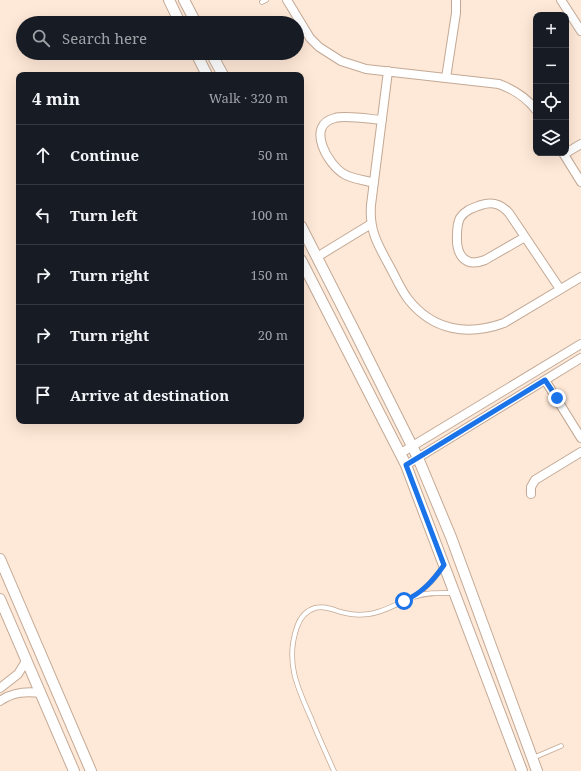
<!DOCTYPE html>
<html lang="en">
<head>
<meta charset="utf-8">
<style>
	:root { --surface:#171b24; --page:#242831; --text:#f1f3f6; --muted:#9ea1a6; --line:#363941 }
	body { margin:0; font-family:"Noto Serif",serif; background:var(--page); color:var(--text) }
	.controls { position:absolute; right:12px; top:12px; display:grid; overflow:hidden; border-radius:8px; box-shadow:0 4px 16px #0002 }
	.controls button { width:36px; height:36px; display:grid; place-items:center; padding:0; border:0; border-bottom:1px solid var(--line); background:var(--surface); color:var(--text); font:20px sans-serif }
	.stop { position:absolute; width:12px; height:12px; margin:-9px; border:3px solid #1a73e8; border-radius:50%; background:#fff }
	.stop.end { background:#1a73e8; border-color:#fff; box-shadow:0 1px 4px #0008 }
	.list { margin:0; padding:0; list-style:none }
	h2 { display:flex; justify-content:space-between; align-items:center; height:52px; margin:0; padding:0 16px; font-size:17px }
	h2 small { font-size:13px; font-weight:400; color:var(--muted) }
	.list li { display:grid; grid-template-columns:26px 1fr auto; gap:12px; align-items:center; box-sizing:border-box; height:60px; padding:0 16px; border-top:1px solid var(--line) }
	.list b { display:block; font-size:15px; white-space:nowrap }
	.list em { font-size:13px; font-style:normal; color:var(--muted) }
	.icon { flex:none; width:22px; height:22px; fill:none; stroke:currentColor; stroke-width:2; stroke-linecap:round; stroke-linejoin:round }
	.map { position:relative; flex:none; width:581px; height:771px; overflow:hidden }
	.search { position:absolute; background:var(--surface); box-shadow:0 4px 16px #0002; left:16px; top:16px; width:288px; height:44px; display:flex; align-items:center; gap:10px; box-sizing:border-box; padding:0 14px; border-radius:22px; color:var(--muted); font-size:15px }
	.panel { position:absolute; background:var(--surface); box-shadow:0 4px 16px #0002; left:16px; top:72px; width:288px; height:352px; border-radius:8px }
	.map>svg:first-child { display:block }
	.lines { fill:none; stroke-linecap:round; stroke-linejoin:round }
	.service-casing { stroke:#c3a995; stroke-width:5.5 }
	.minor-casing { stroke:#c3a995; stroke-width:10 }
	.tertiary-casing { stroke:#c3a995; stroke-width:12 }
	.service { stroke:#fff; stroke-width:4 }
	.minor { stroke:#fff; stroke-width:8 }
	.tertiary { stroke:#fff; stroke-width:10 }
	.route { stroke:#1a73e8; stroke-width:5 }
</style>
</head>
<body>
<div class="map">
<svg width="581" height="771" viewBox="0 0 581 771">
	<rect width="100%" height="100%" fill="#fee8d7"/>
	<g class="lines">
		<!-- service casing -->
		<g class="service-casing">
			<path id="service" d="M262,2L266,0
				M416,596L431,582L444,566
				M533,758L561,746
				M334,771C326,753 318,736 311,718C297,687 285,661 297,627C300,618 305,611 315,608C325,605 335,611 345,613C353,615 361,615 369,614C385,612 399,602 414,597C427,592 441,593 454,593"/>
		</g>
		<!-- minor casing -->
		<g class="minor-casing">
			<path id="minor" d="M287,0L310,38L319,47L341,61L366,69L499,84C515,90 526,97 536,110
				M561,0L581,31
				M388,71L371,205C369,231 378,245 390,267C396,278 401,290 408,299C433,331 468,336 504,323L581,277
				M446,78L456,13V0
				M563,153L581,182
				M566,153L581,144
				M374,183C365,180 352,179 344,174C328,165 305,125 335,118C346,115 369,119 382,120
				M525,237L485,260C465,268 456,255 457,236C457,230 457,224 460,218C465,210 473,208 481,205C493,201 501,204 509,213L560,289
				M317,257L371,224
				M545,380L581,438
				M401,453L581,344
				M406,465L581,358
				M531,494V487L535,480L581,452
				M0,688L18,674L26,661
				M0,701C13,692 26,691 41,693"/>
		</g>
		<!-- tertiary casing -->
		<g class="tertiary-casing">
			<path id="tertiary" d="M169,0L180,23
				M184,0L196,23
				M196,53L207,75
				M211,53L223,75
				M301,226L353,328L418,458L451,537L537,771
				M301,260L406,465L522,771
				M0,559L91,771
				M0,599L74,771"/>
		</g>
		<!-- service -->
		<use href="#service" class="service"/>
		<!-- minor -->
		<use href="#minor" class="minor"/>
		<!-- tertiary -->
		<use href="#tertiary" class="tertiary"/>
	</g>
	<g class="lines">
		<!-- route -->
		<path class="route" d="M404,601C422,593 433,581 444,565L406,465L545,380L557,398"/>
	</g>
</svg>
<div class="controls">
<button>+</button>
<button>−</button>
<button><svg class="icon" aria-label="locate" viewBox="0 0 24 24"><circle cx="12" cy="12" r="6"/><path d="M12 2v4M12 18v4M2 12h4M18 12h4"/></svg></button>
<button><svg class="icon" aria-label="layers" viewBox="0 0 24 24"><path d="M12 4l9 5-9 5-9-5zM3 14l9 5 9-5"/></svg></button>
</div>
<div class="stop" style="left:404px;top:601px"></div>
<div class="stop end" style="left:557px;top:398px"></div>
<div class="search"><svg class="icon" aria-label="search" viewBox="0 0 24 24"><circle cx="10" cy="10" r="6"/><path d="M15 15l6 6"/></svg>Search here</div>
<section class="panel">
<h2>4 min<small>Walk · 320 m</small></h2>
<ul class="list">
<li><svg class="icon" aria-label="ahead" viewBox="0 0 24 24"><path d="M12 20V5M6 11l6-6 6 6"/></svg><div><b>Continue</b></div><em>50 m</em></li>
<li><svg class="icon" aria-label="left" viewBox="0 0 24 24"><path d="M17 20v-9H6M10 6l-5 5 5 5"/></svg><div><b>Turn left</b></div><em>100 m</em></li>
<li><svg class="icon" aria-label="right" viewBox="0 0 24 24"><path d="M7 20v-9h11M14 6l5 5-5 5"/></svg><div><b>Turn right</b></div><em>150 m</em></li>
<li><svg class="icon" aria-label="right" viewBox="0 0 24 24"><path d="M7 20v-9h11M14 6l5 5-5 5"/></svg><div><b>Turn right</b></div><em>20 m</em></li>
<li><svg class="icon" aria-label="arrive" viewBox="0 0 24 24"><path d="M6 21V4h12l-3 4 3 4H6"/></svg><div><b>Arrive at destination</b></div></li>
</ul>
</section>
</div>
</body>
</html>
